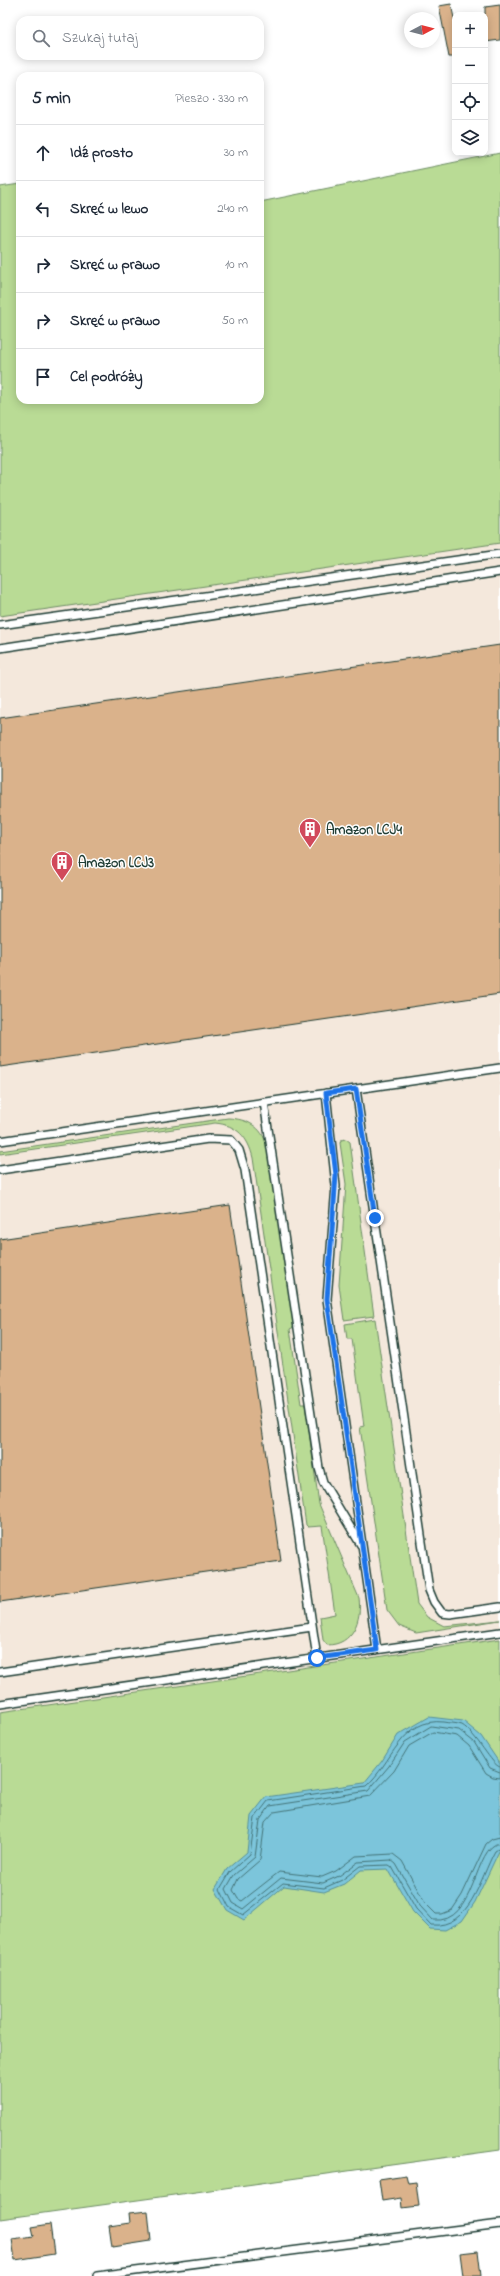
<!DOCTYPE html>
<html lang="pl">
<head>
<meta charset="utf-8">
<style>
	:root { --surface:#fff; --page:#f6f6f7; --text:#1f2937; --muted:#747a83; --line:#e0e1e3 }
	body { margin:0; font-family:"Indie Flower",sans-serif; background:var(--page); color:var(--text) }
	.controls { position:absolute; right:12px; top:12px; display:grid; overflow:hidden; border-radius:8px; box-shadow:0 2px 10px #0003 }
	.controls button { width:36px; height:36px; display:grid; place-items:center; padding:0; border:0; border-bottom:1px solid var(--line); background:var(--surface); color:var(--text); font:20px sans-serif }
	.compass { position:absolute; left:404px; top:12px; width:36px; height:36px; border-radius:50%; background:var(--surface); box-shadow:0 2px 10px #0003; rotate:83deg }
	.stop { position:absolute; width:12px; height:12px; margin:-9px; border:3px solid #1a73e8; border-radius:50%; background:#fff }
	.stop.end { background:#1a73e8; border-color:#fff; box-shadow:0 1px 4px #0008 }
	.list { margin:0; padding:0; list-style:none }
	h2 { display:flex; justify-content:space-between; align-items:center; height:52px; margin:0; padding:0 16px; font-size:17px }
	h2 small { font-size:13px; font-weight:400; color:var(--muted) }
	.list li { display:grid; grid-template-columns:26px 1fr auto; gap:12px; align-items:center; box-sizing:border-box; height:56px; padding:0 16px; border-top:1px solid var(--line) }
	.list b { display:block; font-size:15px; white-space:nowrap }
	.list em { font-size:13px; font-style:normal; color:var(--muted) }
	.icon { flex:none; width:22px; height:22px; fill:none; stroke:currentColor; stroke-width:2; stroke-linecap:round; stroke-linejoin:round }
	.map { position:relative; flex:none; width:500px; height:2276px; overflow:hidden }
	.search { position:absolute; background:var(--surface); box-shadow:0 2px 10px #0003; left:16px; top:16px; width:248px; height:44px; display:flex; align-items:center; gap:10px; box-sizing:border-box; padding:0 14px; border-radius:12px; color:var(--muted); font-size:15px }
	.panel { position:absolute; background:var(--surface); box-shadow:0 2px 10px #0003; left:16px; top:72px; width:248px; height:332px; border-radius:12px }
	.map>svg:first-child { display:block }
	.built { fill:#f4e8dc }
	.green { fill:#b9db95; stroke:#6c8c64 }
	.water { fill:#7bc5db; stroke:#568f98 }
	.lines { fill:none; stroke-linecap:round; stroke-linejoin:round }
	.shore { stroke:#447377; stroke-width:1 }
	.building { fill:#dab28b; stroke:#1f3d34 }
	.service-casing { stroke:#1f3d34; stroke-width:10 }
	.service { stroke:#fff; stroke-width:7 }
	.route { stroke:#1a73e8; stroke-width:5 }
	.labels { text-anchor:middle; stroke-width:3; stroke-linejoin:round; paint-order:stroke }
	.poi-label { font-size:14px; font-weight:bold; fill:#1f3d34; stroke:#fff; text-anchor:start }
</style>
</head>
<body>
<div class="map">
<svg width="500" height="2276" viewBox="0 0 500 2276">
	<rect width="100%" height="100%" fill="#fff"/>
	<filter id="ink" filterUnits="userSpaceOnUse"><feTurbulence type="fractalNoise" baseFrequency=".025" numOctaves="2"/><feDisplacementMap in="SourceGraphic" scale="8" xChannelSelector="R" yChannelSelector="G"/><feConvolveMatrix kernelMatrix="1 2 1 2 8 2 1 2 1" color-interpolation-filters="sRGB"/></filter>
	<g filter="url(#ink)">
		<!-- built -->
		<path class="built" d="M500,514V1649L0,1723V595Z"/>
		<!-- green -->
		<path class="green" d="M500,153V543L0,616V187L20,184V400H260V202Z
			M228,1118C247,1119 262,1126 267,1146L294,1327L290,1329L301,1404H305L319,1504L359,1598C362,1620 353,1645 327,1645L323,1640L320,1617L335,1614L322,1526L308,1527L306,1525L253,1158C248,1137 237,1125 215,1123L0,1154V1151Z
			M346,1139L350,1142L374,1316L344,1320L339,1285L346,1184L340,1143L341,1140Z
			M375,1319L417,1604L427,1617L444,1626L500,1620L416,1633L399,1626L387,1610L360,1427L364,1426L352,1339H347L345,1324Z
			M500,1639V2150L0,2219V1712Z"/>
		<!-- water -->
		<path class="water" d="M429,1717L463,1721L481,1736L500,1764V1849L475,1902L462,1921L445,1930L430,1929L413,1912L388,1869L361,1870L344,1884L324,1892L284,1886L244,1920L227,1910L215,1889L227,1869L247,1852L251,1816L266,1797L364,1783L382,1761L398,1735Z"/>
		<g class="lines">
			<!-- shore -->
			<path class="shore" d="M500,1767C492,1766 476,1733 462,1725C457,1723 449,1723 444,1722C401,1717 392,1764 366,1786L268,1801L255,1818L250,1854L230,1872L220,1889L229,1907L243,1915L283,1883L324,1888L342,1880L360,1866L389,1865L392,1867L416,1909L431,1925C470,1929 480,1878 495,1851L500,1848
				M500,1772L490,1768L474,1742L459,1730L431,1726L405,1742L389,1766L368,1791L270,1806L260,1820L255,1857L234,1875L226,1889L233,1903L243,1909L281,1878L323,1883L339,1876L358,1862L391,1860L396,1864L420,1906L433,1920C477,1925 473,1845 500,1843
				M500,1778L493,1777L486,1773L469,1746L457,1736L433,1732L409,1746L394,1771L370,1796L274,1812L265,1822L260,1860L238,1879L233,1890L238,1899L242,1901L279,1872L322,1877L336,1871L356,1856L393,1854L402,1861L425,1903L436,1914H442L452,1910L462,1895L486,1844L492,1839L500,1837"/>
		</g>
		<!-- building -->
		<path class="building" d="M451,4L455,23V57H449L439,6Z
			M500,5V40L485,42V7Z
			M500,645V994L0,1067V718Z
			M230,1205L281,1561L0,1602V1239Z
			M406,2175L408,2183L416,2182L419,2206L402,2208L401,2198L382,2201L379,2179Z
			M148,2211L151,2241L112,2247L109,2226L130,2223L129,2213Z
			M50,2224L54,2254L15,2260L12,2239L34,2236L32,2227Z
			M478,2251L481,2276H463L460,2253Z"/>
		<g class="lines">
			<!-- service casing -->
			<g class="service-casing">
				<path id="service" d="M0,625L500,554
					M0,648L500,572
					M356,1089L429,1590L434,1602L442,1613L450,1614L500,1607
					M326,1093L336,1186L327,1299L377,1650
					M264,1102L319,1468L323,1482L361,1545
					M0,1141L500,1068
					M0,1170L208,1139L231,1140L239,1150L245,1170L317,1658
					M0,1672L312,1627
					M0,1704L500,1632
					M97,2276L500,2224"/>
			</g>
			<!-- service -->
			<use href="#service" class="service"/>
		</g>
	</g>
	<g class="lines" filter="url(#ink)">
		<!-- route -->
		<path class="route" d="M317,1658L377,1650L327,1299L336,1175L326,1093L356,1089L375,1218"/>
	</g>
	<!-- icons -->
	<defs>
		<g id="building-pin" transform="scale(1.15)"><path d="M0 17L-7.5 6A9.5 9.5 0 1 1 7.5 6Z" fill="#d1495b" stroke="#fff"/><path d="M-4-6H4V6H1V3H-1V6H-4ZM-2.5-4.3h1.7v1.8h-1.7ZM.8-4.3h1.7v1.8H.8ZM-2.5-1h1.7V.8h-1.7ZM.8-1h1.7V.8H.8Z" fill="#fff"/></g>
	</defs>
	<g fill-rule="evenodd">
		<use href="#building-pin" x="310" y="829"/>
		<use href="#building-pin" x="62" y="862"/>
	</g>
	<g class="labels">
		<!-- poi labels -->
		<g class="poi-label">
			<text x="326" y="834">Amazon LCJ4</text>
			<text x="78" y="867">Amazon LCJ3</text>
		</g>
	</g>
</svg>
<div class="controls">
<button>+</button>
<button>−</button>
<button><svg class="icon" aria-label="locate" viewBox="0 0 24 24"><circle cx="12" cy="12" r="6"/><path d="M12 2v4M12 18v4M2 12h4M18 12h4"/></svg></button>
<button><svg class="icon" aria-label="layers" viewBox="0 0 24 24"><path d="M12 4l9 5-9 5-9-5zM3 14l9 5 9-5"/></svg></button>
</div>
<svg class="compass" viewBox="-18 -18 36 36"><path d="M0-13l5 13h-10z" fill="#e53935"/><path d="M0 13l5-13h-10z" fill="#747a83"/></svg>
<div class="stop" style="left:317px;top:1658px"></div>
<div class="stop end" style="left:375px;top:1218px"></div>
<div class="search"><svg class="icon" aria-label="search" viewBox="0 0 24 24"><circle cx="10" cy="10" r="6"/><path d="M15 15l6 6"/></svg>Szukaj tutaj</div>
<section class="panel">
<h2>5 min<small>Pieszo · 330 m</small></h2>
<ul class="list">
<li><svg class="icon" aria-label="ahead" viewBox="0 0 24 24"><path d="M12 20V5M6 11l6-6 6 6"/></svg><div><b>Idź prosto</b></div><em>30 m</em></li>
<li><svg class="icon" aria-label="left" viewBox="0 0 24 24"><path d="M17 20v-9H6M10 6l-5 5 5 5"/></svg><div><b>Skręć w lewo</b></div><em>240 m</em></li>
<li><svg class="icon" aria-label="right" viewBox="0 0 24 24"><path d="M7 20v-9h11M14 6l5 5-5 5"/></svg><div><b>Skręć w prawo</b></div><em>10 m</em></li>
<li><svg class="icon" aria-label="right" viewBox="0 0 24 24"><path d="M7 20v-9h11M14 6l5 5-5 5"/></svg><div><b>Skręć w prawo</b></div><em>50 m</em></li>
<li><svg class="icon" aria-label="arrive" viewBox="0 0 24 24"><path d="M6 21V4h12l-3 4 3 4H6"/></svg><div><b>Cel podróży</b></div></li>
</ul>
</section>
</div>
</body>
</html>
